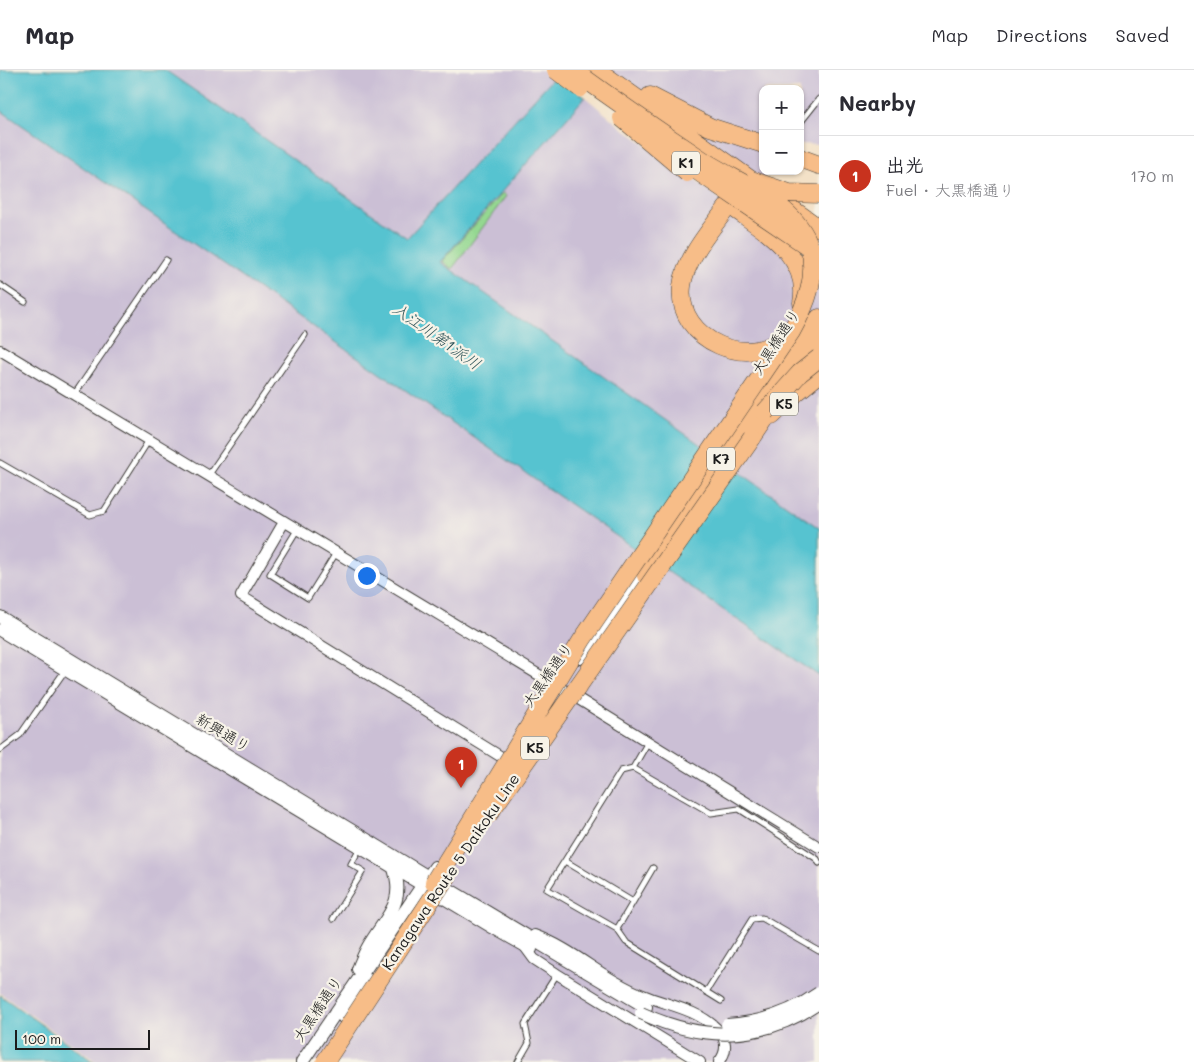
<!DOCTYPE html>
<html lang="en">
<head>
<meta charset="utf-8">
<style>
	:root { --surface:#fff; --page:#f2f2f3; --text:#2b2b33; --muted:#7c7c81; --line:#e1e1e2; --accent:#c8321e }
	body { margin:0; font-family:Mali,"Klee One",sans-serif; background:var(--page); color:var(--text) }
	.controls { position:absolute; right:15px; top:15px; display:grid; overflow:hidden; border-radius:10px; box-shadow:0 1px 4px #0004 }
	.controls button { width:45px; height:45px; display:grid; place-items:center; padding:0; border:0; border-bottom:1px solid var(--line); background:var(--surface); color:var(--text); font:25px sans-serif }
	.scale { position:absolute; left:15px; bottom:12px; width:135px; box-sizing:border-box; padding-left:5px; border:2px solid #1c1c1c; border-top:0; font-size:14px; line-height:18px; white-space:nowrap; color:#1c1c1c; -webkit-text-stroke:4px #f7f3e8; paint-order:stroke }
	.you { position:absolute; left:366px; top:505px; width:18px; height:18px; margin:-12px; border:4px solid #fff; border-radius:50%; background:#1a73e8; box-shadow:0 0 0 8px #1a73e833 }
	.badge { display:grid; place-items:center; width:32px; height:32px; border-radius:50%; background:var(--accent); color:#fff; font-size:16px; font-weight:700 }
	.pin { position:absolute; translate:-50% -41px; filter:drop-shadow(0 1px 2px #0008) }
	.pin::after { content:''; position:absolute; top:26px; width:18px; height:15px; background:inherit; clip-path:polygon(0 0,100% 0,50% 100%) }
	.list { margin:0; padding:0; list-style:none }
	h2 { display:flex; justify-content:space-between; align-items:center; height:65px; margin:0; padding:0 20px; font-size:21px }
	h2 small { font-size:16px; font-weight:400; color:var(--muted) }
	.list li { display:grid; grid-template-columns:32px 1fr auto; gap:15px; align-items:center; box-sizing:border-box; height:80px; padding:0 20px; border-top:1px solid var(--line) }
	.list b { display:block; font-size:19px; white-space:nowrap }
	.list p { margin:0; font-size:16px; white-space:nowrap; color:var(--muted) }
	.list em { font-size:16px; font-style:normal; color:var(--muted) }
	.map { position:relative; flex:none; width:819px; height:992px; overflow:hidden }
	header { display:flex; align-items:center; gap:30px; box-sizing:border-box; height:70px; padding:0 25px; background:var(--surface); border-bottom:1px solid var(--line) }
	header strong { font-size:24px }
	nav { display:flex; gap:28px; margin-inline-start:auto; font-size:18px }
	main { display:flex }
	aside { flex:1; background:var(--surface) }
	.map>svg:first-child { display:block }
	.industrial { fill:#cbbfd5 }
	.green { fill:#94d891; stroke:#587a56 }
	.water { fill:#57c3d0; stroke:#3a7076 }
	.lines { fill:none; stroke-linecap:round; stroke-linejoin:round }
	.service-casing { stroke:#3c3a36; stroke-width:7 }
	.minor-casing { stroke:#3c3a36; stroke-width:12 }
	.tertiary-casing { stroke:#3c3a36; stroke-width:14 }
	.motorway-casing { stroke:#3c3a36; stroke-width:19 }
	.service { stroke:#fff; stroke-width:5 }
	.minor { stroke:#fff; stroke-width:10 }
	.tertiary { stroke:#fff; stroke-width:12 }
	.motorway { stroke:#f7bd88; stroke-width:18 }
	.tertiary-bridge-casing { stroke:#3c3a36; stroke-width:14; stroke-linecap:butt }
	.motorway-bridge-casing { stroke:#3c3a36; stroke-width:19; stroke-linecap:butt }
	.tertiary-bridge { stroke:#fff; stroke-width:12 }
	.motorway-bridge { stroke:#f7bd88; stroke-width:18 }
	.labels { text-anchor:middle; stroke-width:4.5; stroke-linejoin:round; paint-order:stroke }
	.shield { fill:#f7f3e8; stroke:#5e5c59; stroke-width:1 }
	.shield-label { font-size:14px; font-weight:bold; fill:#1c1c1c }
	.street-label { font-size:15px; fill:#1c1c1c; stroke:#f7f3e8 }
	.water-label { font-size:16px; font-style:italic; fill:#31565b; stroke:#f7f3e8 }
</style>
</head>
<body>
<header>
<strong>Map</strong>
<nav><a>Map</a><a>Directions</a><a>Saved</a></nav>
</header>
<main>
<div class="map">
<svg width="819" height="992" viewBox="0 0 819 992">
	<rect width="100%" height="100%" fill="#f7f3e8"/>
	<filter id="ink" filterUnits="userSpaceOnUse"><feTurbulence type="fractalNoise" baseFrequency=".02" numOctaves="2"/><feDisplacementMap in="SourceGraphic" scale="10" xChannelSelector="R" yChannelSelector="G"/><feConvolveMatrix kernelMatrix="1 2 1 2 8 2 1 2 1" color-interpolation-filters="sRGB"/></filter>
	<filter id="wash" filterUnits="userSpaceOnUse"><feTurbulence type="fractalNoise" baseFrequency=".0096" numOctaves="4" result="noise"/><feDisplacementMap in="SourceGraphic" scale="20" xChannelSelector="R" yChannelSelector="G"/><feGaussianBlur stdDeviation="1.12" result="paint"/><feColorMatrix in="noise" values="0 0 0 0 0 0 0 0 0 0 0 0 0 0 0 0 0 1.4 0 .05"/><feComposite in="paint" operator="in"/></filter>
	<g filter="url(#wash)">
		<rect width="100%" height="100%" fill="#f3e1c7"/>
		<!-- industrial -->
		<path class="industrial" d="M165,0H549L556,5L407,168Z
			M608,0H819V75L800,74V19H763V101H769L763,109Z
			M585,27L621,57L766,162L819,196V458L440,192Z
			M0,40L819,606V992H97L0,923Z"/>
		<!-- green -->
		<path class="green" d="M503,123L506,126L452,199L442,191Z"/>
		<!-- water -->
		<path class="water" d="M0,0H165L407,168L556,5L585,27L440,192L819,458V606L0,40Z
			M0,925L94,992H0Z"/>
	</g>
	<g filter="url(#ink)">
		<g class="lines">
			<!-- service casing -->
			<g class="service-casing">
				<path id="service" d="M800,53L819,29
					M0,215L25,232
					M74,325L166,190
					M0,393L90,445L104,441L149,370
					M208,406L305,265
					M297,460L270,504L308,528L336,483
					M648,672L633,698L621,701L547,819L617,859L626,872L721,931
					M0,680L20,665L66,599
					M633,698L711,743L739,739L817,789L819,793
					M565,791L633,832
					M333,849L363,801L351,794L360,778
					M617,859L653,798
					M706,922L752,849L762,848L819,881
					M518,992L529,973L525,954L557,904"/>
			</g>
			<!-- minor casing -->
			<g class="minor-casing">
				<path id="minor" d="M0,280L559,617L819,777
					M284,452L241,526L508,691
					M535,865C574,879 604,910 643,925C667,935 696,939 716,958C727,968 728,981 719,992
					M523,874L534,889L557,904L700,992"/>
			</g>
			<!-- tertiary casing -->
			<g class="tertiary-casing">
				<path id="tertiary" d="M0,547L438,813L646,937
					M0,560L494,858L531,879
					M580,588L647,494
					M469,770L492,737
					M358,899C361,892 364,884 368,877C385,847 407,834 393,796
					M343,947L369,910
					M302,992L435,797"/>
			</g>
			<!-- motorway casing -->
			<g class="motorway-casing">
				<path id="motorway" d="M597,0L751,110
					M650,26L710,57L763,74
					M800,88L819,95
					M737,124C720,149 685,186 682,216C675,271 753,303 788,263
					M782,132L819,158
					M734,138C765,161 811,187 802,233
					M794,306L819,269
					M772,346L798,321L819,304
					M752,368L777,331
					M646,506L724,386L819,248"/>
			</g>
			<!-- service -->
			<use href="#service" class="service"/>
			<!-- minor -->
			<use href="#minor" class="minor"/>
			<!-- tertiary -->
			<use href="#tertiary" class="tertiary"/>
			<!-- motorway -->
			<use href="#motorway" class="motorway"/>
			<!-- tertiary-bridge casing -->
			<g class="tertiary-bridge-casing">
				<path id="tertiary-bridge" d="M641,943C703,972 761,972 819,933
					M727,955C761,953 791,943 819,923"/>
			</g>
			<!-- motorway-bridge casing -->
			<g class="motorway-bridge-casing">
				<path id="motorway-bridge" d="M556,0L580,18
					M622,48L687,103
					M681,90L812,179
					M754,111L789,123L819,124
					M765,342L800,303L819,288
					M488,745L752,368
					M434,812L582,570L791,262C807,234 819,204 808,172C790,129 734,112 698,87C656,59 614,30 573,0
					M325,992L448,804"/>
			</g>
			<!-- tertiary-bridge -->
			<use href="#tertiary-bridge" class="tertiary-bridge"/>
			<!-- motorway-bridge -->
			<use href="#motorway-bridge" class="motorway-bridge"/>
		</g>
	</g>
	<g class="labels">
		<!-- shield labels -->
		<g class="shield">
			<rect x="672" y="81.5" width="28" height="23" rx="4"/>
			<rect x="770" y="322.5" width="28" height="23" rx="4"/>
			<rect x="707" y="377.5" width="28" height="23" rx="4"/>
			<rect x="521" y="666.5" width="28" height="23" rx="4"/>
		</g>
		<g class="shield-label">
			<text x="686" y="98">K1</text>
			<text x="784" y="339">K5</text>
			<text x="721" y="394">K7</text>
			<text x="535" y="683">K5</text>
		</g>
		<!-- street labels -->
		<g class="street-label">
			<text transform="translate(776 272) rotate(-57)" y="5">大黒橋通り</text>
			<text transform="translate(548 605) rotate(-55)" y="5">大黒橋通り</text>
			<text transform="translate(223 663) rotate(31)" y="5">新興通り</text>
			<text transform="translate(451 802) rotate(-56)" y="5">Kanagawa Route 5 Daikoku Line</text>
			<text transform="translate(318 939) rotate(-56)" y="5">大黒橋通り</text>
		</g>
		<!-- water labels -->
		<g class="water-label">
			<text transform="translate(437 266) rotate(35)" y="6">入江川第1派川</text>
		</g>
	</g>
</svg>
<div class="controls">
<button>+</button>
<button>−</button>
</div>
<div class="scale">100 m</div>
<div class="you"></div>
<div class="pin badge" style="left:461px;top:718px">1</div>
</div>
<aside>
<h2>Nearby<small></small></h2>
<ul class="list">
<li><span class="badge">1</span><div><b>出光</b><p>Fuel · 大黒橋通り</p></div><em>170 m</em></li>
</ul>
</aside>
</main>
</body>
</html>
